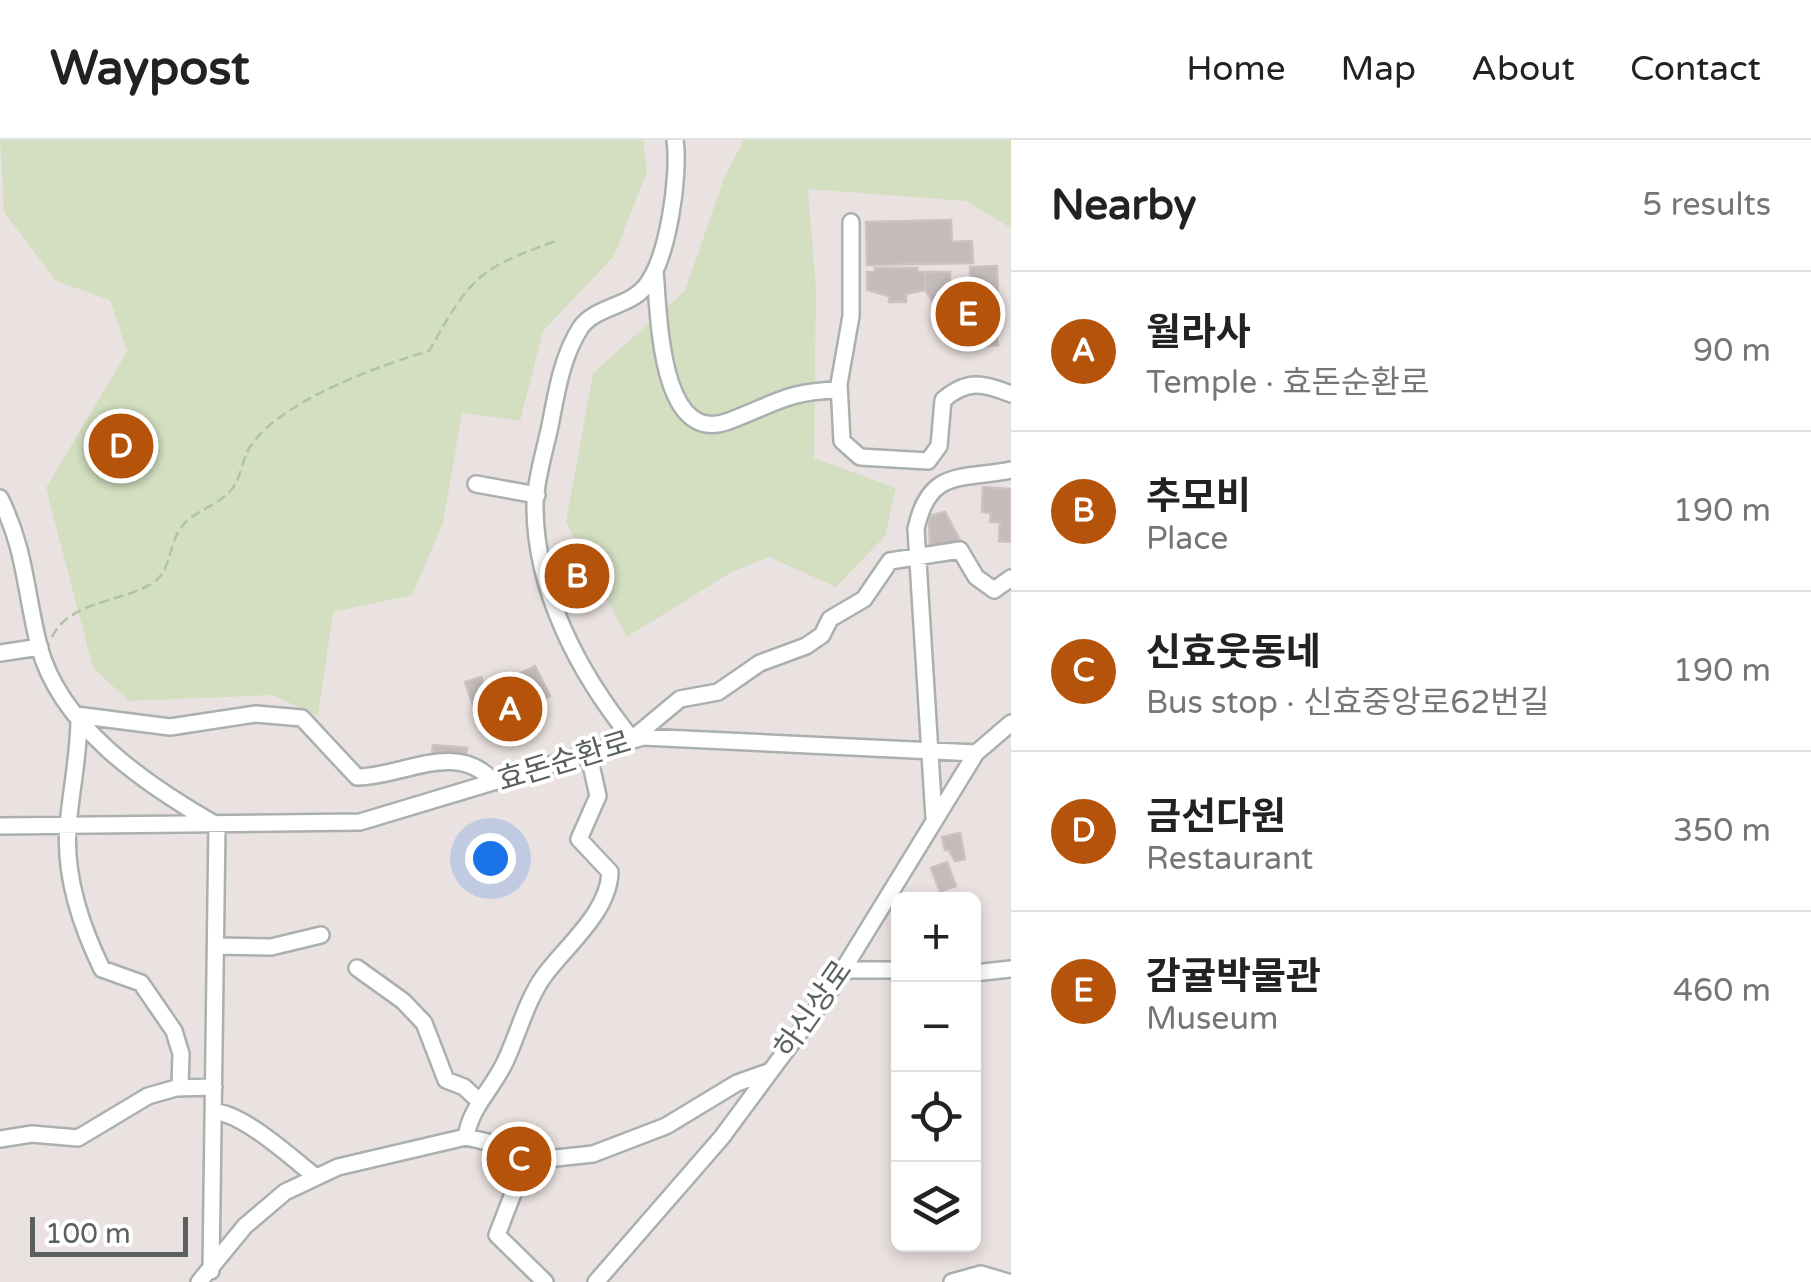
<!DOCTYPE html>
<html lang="en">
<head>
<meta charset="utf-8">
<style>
	:root { --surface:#fff; --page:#f6f6f6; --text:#222; --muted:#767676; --line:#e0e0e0; --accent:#b45309 }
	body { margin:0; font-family:"Varela Round","Noto Sans KR",sans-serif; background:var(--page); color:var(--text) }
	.controls { position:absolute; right:30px; bottom:30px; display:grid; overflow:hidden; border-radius:15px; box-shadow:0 5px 15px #0003 }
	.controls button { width:90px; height:90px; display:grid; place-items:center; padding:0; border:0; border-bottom:2px solid var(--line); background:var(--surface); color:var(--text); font:50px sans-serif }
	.scale { position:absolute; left:30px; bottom:25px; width:158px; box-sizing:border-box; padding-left:10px; border:5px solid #59605f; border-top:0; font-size:28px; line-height:35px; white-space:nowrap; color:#59605f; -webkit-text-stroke:8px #fff; paint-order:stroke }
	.you { position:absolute; left:490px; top:718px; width:35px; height:35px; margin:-25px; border:8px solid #fff; border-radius:50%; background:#1a73e8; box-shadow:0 0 0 15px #1a73e833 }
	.badge { display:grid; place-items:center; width:65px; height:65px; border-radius:50%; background:var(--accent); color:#fff; font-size:32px; font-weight:700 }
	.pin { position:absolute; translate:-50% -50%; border:5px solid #fff; box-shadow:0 2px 10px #0006 }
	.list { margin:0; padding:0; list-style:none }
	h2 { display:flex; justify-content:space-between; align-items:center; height:130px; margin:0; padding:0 40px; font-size:42px }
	h2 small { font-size:32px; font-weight:400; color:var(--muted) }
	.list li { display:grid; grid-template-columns:65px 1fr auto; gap:30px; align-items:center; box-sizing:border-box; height:160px; padding:0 40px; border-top:2px solid var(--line) }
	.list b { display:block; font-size:38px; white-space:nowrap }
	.list p { margin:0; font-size:32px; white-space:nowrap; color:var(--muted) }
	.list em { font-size:32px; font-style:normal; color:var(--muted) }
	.icon { flex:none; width:55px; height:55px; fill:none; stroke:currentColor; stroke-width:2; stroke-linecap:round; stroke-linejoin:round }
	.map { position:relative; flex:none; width:1011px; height:1142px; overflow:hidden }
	header { display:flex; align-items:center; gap:60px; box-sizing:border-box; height:140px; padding:0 50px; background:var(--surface); border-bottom:2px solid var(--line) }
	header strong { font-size:48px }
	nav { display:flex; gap:55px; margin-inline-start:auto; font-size:35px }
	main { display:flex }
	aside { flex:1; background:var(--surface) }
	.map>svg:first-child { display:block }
	.green { fill:#d3dfc0 }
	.building { fill:#c3bcbb; stroke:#cec1c0; stroke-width:2.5 }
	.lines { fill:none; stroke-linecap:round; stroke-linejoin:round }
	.minor-casing { stroke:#aaafb0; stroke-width:20 }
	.path { stroke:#adc69f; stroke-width:2.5; stroke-dasharray:10 5; stroke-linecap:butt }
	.minor { stroke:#fff; stroke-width:15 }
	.labels { text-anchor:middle; stroke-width:8; stroke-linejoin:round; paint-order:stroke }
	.street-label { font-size:30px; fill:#59605f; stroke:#fff }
</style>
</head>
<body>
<header>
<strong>Waypost</strong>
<nav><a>Home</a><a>Map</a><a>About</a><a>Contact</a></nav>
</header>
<main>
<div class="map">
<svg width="1011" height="1142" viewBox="0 0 1011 1142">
	<rect width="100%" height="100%" fill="#eae2e1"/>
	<!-- green -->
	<path class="green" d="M0,0H643L647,32L614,116L543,191L520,281L462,273L443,383L412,455L333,472L318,576L272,555L129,561L93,528L46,348L127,212L110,160L56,141L4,72Z
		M744,0H1011V88L966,61L808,49L816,149L814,318L896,348L885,396L836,447L769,417L730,433L627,497L566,382L593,233L685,151L724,38Z"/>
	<!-- building -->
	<path class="building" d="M951,80L952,102L972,101L973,123L867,125L866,82Z
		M997,126L998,161H990L998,205L977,206L933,162L925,150V132H950V148L971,147L970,127Z
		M875,128H917V132H925V150L906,154V162H889V156L867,150V132H875Z
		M983,347L1011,349V402L999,401L1000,382H990L991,373L982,372Z
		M945,372L961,402L930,408L929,376Z
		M535,526L550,556L532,565L517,535Z
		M481,537L492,571L477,577L465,542Z
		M433,605L467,608L466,619L432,615Z
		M960,693L965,719L955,721L949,710H945L942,697Z
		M947,722L956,746L940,752L931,728Z"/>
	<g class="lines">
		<!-- minor casing -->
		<g class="minor-casing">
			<path id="minor" d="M675,0C680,35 668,120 645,147C630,166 595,167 581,187C563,214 557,249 551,281C546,307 536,337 535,363C534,449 579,534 632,599L680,559L718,552L760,523L806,506L822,495L830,479L864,459L890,421L960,410L976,437L994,450L1011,438
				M851,82V176L839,244L842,301L860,317L928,321L939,306L943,260C967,239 983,243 1011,254
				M655,131C659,172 659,308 729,281C775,264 786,251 839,250
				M476,344L537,355
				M0,358C26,411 25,451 39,506C60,586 145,644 213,683
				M0,513L40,507
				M76,575L170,587L256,574L302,578L357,637C403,637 456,599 494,642
				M79,578C79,616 71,649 68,686C64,735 81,786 102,829L141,843L174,891L181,914L180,948
				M934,678L916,389C929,328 961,340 1011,330
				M0,686L360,682L643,597L976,613
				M216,806L271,807L321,795
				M357,828L403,861L424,883L446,940L464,947L478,960
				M842,830H898
				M974,833L1011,829
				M214,972C242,972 293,1019 316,1037
				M466,997C471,966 492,950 505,922C518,895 526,861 544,836C566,806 609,772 610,732L579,699L598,656L588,611
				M0,999L32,994L78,998L148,956L176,948L214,947
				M529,1012L497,1095L545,1142
				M211,1131L217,685
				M199,1142L245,1086L285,1052L338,1027L466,997L556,1018L593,1014L666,986L737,943L768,932
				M596,1142L722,997L830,851L976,613L1011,583
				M952,1142L981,1134L1008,1142"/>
		</g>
		<!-- path -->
		<path class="path" d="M52,497C68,462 121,462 151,444C172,433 168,402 183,385C196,370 219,365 232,349C241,338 242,320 250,307C278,262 380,225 429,211C470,139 476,129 556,101"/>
		<!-- minor -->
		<use href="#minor" class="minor"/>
	</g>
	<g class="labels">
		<!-- street labels -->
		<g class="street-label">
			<text transform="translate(564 621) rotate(-17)" y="10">효돈순환로</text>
			<text transform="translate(813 869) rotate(-55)" y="10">하신상로</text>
		</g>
	</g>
</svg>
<div class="controls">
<button>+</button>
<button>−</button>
<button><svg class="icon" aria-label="locate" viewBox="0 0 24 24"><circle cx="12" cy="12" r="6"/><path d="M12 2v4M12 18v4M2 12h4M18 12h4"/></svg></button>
<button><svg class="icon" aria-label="layers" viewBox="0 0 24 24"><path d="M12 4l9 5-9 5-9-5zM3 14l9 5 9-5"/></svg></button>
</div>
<div class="scale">100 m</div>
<div class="you"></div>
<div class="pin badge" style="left:510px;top:569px">A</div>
<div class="pin badge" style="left:577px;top:436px">B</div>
<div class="pin badge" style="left:519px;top:1019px">C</div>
<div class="pin badge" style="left:121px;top:306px">D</div>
<div class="pin badge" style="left:968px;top:174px">E</div>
</div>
<aside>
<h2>Nearby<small>5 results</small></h2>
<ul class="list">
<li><span class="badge">A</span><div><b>월라사</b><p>Temple · 효돈순환로</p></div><em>90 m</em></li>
<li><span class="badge">B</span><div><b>추모비</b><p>Place</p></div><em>190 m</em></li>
<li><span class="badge">C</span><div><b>신효웃동네</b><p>Bus stop · 신효중앙로62번길</p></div><em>190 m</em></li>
<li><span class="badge">D</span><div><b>금선다원</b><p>Restaurant</p></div><em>350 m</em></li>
<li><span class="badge">E</span><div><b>감귤박물관</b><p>Museum</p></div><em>460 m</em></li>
</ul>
</aside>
</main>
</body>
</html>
